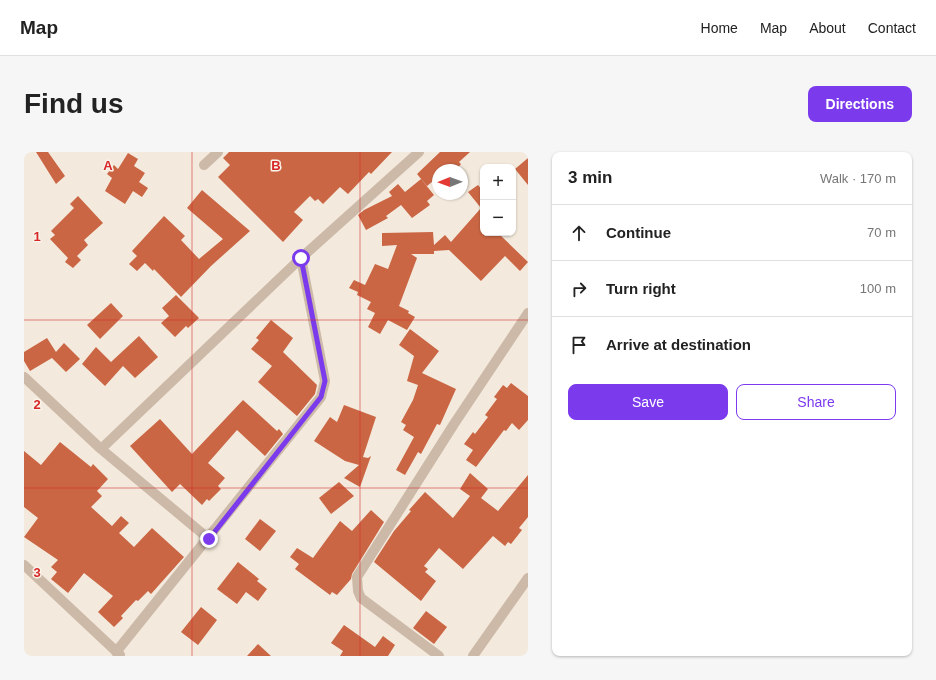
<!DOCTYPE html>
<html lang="en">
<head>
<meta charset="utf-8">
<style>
	:root { --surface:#fff; --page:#f6f6f6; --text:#222; --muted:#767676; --line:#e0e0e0; --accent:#7c3aed }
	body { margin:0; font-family:Arial,sans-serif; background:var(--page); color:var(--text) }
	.controls { position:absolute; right:12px; top:12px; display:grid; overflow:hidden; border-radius:8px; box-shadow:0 1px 3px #0004 }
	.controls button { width:36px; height:36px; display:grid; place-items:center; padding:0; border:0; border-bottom:1px solid var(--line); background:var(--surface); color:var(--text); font:20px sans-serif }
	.compass { position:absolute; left:408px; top:12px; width:36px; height:36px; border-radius:50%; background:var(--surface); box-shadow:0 1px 3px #0004; rotate:269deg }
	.stop { position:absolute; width:12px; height:12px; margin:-9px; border:3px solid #7c3aed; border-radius:50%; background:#fff }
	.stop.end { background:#7c3aed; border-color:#fff; box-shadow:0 1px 4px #0008 }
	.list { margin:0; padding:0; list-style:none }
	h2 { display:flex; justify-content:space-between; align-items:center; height:52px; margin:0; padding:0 16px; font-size:17px }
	h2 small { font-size:13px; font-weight:400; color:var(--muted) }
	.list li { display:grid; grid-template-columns:26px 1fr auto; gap:12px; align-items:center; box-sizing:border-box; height:56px; padding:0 16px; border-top:1px solid var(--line) }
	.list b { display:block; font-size:15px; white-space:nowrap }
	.list em { font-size:13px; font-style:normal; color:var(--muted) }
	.actions { display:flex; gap:8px; padding:12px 16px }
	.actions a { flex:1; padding:9px 0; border:1px solid var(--accent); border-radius:8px; text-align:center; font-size:14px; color:var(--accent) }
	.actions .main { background:var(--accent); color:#fff }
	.icon { flex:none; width:22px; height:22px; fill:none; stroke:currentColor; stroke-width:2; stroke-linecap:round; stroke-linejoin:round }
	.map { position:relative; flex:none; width:504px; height:504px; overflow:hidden; border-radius:8px }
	header { display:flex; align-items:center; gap:24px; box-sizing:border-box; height:56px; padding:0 20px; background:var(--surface); border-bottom:1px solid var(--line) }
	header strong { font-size:19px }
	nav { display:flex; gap:22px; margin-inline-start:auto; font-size:14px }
	.intro { display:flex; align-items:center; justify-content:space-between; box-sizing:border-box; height:96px; padding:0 24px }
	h1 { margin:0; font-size:28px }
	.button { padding:10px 18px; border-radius:8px; background:var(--accent); color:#fff; font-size:14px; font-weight:700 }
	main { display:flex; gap:24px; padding:0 24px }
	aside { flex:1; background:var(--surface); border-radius:8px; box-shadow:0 1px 3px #0004 }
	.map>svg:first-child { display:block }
	.building { fill:#ca6644 }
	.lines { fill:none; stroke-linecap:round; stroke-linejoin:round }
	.street { stroke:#ccb9a8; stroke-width:10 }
	.route { stroke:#7c3aed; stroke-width:5 }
	.grid { fill:none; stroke:#d62828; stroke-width:1; stroke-opacity:0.55 }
	.grid-label { font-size:13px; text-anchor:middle; font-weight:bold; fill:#d62828; stroke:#faf3e9; stroke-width:3; stroke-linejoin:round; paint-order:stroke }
</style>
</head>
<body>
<header>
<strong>Map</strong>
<nav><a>Home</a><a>Map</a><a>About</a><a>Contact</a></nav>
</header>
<div class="intro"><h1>Find us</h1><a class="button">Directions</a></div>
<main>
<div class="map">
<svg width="504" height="504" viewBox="0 0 504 504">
	<rect width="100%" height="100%" fill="#f3e9dc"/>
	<!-- building -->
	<path class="building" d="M12,0H24L41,24L32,32Z
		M205,0H368L347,22L345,20L324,42L316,35L299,52L294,47L291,49L286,44L270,60L279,68L259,90L194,25L206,13L199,6Z
		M416,0H446L435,10L437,12L432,18H414V25L403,34L393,22Z
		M104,1L114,7L110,14L121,21L115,30L124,36L118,45L109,39L101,52L81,39L88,26L83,22L90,13L94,17Z
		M504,6V33L491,17Z
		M397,27L410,43L403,49L406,53L388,66L377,53L362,64L364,66L342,78L334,63L340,58L368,44L365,40L374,32L381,40Z
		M454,33L459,39V81H474L504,110L496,119L481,104L457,129L425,98L410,99V102H387L393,106L375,154L385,159L384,161L391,165L383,178L364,168L356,182L344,175L351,161L343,157L347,150L333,143L334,140L325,136L330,128L341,133L351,112L364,117L373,93L358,94V81L409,80L410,93L421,83L427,90L457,56L444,40Z
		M178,38L226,79L187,114L157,145L130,117L129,119L121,111L113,119L105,112L113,104L108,99L140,64L161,84L157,88L175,107L199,87L163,56Z
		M54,44L79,71L60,88L64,93L53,104L57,108L49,116L41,110L44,106L26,87L31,83L27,79L50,56L46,52Z
		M152,143L175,166L164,176L162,174L151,185L137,171L145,164L138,156Z
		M87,151L99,164L76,187L63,173Z
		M247,168L269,186L259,200L293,233L291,242L273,264L234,230L248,214L227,197L235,188L232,186Z
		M386,177L415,199L398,221L432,237L416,273L413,272L397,302L394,300L381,323L372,318L390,285L379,278L382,273L377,270L389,248L394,233L383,229L390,204L375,193Z
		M115,184L134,205L111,226L99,214L81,234L58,212L72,195L87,210Z
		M23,186L32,200L40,191L56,207L42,220L28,206L6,219L0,209V200Z
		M487,231L504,244V268L495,278L488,271L482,279L480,278L452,315L442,308L449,298L440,292L449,280L451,282L464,265L461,263L473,247L470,245L479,233L483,236Z
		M219,248L253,279L255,277L259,282L241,304L213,278L184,311L201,326L194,334L197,337L185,349L183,347L178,353L156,332L148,340L106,294L136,267L168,302Z
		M320,253L352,265L339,305L344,306L347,304L336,335L320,326L335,313L321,309L290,289L306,265L313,270Z
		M36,290L67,315L69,312L84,327L73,339L78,344L67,355L88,374L97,364L105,371L95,381L110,395L128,376L160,405L127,442L124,439L114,449L112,448L97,464L99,466L90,475L74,460L89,444L60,421L44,441L27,427L33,420L27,415L34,408L0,385L14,366L0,355V299L17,313Z
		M446,321L464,337L457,346L474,359L504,323V365L495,376L498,378L487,392L484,390L481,394L469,384L439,417L415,396L400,414L404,417L401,420L412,429L397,449L350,410L370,379L387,359L385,358L401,340L429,366L446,344L436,337Z
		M315,330L330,344L307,362L295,346Z
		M347,358L360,370L328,422L327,427L313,443L308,440L306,443L271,417L275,412L266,405L273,396L289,406L316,369L328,379Z
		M236,367L252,379L236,399L221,387Z
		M214,410L235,427L233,429L243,437L234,449L222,440L213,452L193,437Z
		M177,455L193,468L174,493L157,480Z
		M402,459L423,475L410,492L389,476Z
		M320,473L351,495L359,484L371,493L364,504H316L319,499L307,491Z
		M234,492L247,504H223Z"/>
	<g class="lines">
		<!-- street -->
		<path class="street" d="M180,13L194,0
			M0,225L77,297L185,387
			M77,297L277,106L395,0
			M0,413L96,503
			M92,500L297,245L301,229L277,106
			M415,504L337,446L334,439L333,425L430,272L504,161
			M449,504L504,426"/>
	</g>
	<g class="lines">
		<!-- route -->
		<path class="route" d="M185,387L297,245L301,229L277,106"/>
	</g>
	<!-- grid -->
	<path class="grid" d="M168,0V504M336,0V504M0,168H504M0,336H504"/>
	<g class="grid-label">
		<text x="84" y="18">A</text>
		<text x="252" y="18">B</text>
		<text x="13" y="89">1</text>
		<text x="13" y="257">2</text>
		<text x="13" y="425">3</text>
	</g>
</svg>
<div class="controls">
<button>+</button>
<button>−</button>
</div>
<svg class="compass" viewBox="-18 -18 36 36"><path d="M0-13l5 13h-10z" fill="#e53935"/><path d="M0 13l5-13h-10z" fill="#767676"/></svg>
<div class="stop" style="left:277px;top:106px"></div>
<div class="stop end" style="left:185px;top:387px"></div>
</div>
<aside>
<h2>3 min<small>Walk · 170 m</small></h2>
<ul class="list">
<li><svg class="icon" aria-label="ahead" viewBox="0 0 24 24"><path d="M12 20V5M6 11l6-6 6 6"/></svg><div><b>Continue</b></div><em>70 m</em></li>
<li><svg class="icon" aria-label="right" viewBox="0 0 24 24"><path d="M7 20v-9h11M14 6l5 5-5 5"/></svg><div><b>Turn right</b></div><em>100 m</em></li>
<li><svg class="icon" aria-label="arrive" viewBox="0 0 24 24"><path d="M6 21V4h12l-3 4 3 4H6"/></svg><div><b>Arrive at destination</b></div></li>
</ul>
<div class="actions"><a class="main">Save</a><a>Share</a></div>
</aside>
</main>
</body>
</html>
